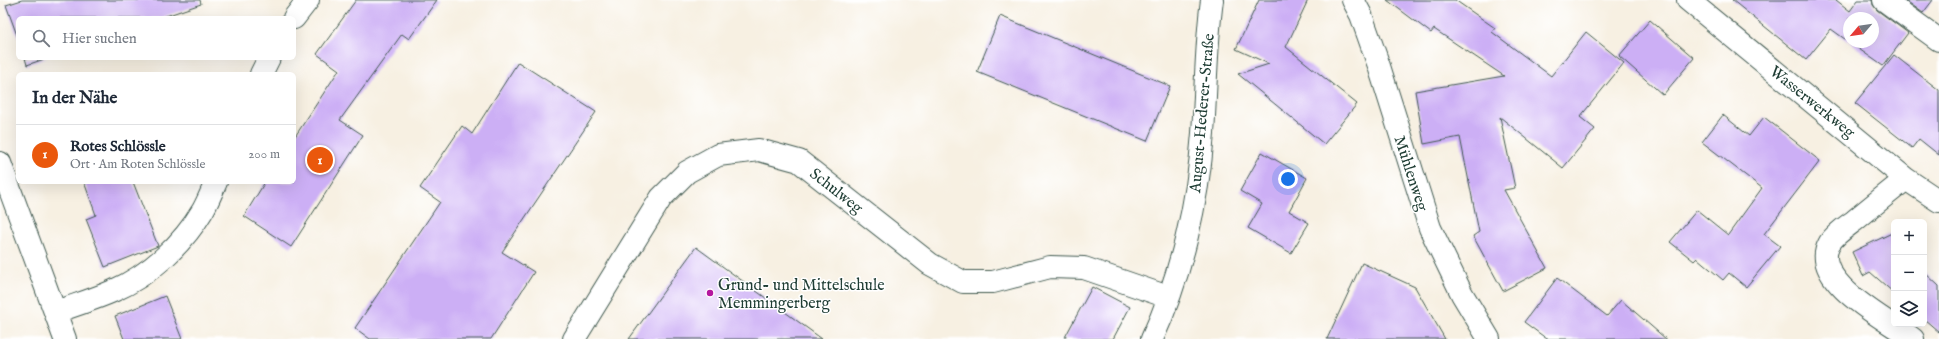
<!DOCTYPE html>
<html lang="de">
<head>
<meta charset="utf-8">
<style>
	:root { --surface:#fff; --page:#f6f6f7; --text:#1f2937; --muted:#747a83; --line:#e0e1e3; --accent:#ea580c }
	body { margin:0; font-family:"IM FELL English",serif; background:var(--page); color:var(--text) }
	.controls { position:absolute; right:12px; bottom:12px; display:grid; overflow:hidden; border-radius:6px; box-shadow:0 4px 16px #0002 }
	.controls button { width:36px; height:36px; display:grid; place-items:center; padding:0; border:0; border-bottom:1px solid var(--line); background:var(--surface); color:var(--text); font:20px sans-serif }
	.compass { position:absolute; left:1843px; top:12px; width:36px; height:36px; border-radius:50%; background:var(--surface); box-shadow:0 4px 16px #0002; rotate:241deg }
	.you { position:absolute; left:1288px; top:179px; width:14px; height:14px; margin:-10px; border:3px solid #fff; border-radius:50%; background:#1a73e8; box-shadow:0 0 0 6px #1a73e833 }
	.badge { display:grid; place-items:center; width:26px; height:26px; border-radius:50%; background:var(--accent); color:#fff; font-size:13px; font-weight:700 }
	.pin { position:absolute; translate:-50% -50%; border:2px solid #fff; box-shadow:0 1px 4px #0006 }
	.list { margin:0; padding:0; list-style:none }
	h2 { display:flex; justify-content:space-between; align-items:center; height:52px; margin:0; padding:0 16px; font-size:17px }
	h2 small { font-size:13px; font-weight:400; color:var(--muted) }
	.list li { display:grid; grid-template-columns:26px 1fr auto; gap:12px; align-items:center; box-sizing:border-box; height:60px; padding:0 16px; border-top:1px solid var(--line) }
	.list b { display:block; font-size:15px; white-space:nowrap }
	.list p { margin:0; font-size:13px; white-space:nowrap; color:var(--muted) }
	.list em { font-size:13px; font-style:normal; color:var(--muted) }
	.icon { flex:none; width:22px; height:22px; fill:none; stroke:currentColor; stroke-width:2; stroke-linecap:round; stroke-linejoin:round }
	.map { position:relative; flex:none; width:1939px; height:339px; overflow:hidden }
	.search { position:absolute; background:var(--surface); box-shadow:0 4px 16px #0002; left:16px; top:16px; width:280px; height:44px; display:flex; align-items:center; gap:10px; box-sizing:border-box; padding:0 14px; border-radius:6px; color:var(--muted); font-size:15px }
	.panel { position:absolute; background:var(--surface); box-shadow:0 4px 16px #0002; left:16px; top:72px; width:280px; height:112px; border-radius:6px }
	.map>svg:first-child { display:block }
	.building { fill:#ccaff5 }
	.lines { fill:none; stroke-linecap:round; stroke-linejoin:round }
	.minor-casing { stroke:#3f584e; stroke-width:24 }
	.minor { stroke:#fff; stroke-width:22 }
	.poi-dot { fill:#b5179e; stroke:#fff; stroke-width:1.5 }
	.labels { text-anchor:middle; stroke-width:3; stroke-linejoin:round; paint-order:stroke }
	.street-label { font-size:16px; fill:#1f3d34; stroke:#fff }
	.poi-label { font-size:16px; fill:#1f3d34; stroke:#fff; text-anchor:start }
</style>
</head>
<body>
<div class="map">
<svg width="1939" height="339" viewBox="0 0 1939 339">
	<rect width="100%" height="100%" fill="#fff"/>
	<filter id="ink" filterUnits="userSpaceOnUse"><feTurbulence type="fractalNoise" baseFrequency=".025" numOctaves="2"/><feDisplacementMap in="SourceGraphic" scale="8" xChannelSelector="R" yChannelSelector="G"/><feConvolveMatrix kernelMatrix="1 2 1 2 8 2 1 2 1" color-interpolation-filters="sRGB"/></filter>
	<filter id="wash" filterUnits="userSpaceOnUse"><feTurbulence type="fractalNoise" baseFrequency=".012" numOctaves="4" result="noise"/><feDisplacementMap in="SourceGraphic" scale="16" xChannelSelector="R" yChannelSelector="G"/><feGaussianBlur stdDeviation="0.9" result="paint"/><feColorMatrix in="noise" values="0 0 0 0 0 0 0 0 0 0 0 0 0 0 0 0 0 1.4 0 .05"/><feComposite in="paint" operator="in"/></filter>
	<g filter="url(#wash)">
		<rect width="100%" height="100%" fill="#f7f0e2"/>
		<g id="blocks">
			<!-- building -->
			<path class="building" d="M22,0H200L201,4L160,18H18V38L6,5Z
				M356,0H437L409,39L402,34L340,120L363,135L291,247L244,216L265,182H294V138L339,70L317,54Z
				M1259,0H1308L1286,47L1357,104L1324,144L1238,74L1269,64L1236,49Z
				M1387,0H1455L1495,28L1492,32L1551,76L1586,32L1624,63L1580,117L1595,129L1563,168L1500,117L1515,188L1504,190L1547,268L1503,291L1473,236L1479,232L1460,137L1424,144L1415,91L1504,76L1434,29L1431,33Z
				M1732,0H1836L1850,11L1858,0H1872L1873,5L1877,10L1908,33L1883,66L1849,42H1873V18H1849V42L1831,29L1806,60Z
				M1905,0H1933L1923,13Z
				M1000,16L1170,86L1147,141L977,72Z
				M1650,20L1694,58L1663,95L1619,56Z
				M1894,55L1939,90V155L1919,139L1912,148L1855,103Z
				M25,58H47L27,65Z
				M518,62L596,112L502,252L534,272L491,339H370L355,328L440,202L420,188L462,126L472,134Z
				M1723,115L1749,136L1764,117L1820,161L1764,234L1780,246L1746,287L1729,273L1723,280L1697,258L1694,261L1670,242L1697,210L1728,235L1762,188L1702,142Z
				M1262,152L1307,178L1289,211L1309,223L1291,253L1248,228L1262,204L1240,191Z
				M84,182H133L158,246L105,267L86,219L96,215Z
				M1894,232V293L1870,272L1863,276L1852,252Z
				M696,247L822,339H629Z
				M1362,263L1415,287L1445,339H1327Z
				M1924,272L1939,286V332L1924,319Z
				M1557,278L1607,316L1621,300L1666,339H1547L1524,322Z
				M1092,287L1130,307L1113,339H1064Z
				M165,296L182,339H124L115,316Z"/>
		</g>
	</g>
	<g filter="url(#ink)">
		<use href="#blocks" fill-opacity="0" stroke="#3f584e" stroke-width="1"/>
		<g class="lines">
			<!-- minor casing -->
			<g class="minor-casing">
				<path id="minor" d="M1353,0L1361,15L1378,63L1430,228L1462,294L1489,339
					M1688,0L1906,179L1939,201
					M1884,0L1939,40
					M294,18L308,0
					M261,74L269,58
					M0,163L65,339
					M1906,179C1888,193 1871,207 1854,221C1846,227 1834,235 1829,244C1809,281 1889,321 1913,339
					M56,312C75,305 95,299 113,291C150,275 183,244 203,210C208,201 212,191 216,182
					M574,339L661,198L687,172L718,155L759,150L799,161L930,264L963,282H993L1050,267L1084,268L1168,297
					M1152,339C1181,276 1198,202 1203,133C1206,89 1206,44 1212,0"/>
			</g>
			<!-- minor -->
			<use href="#minor" class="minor"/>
		</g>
	</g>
	<!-- markers -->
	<circle class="poi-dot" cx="710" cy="293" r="4"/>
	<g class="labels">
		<!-- street labels -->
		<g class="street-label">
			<text transform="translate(1813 101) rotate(39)" y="6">Wasserwerkweg</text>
			<text transform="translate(1201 113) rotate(-85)" y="6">August-Hederer-Straße</text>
			<text transform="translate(1412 173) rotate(72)" y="6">Mühlenweg</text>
			<text transform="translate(837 190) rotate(38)" y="6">Schulweg</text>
		</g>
		<!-- poi labels -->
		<g class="poi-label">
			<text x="718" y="290">Grund- und Mittelschule<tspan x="718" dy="18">Memmingerberg</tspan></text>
		</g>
	</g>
</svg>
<div class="controls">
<button>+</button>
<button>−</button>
<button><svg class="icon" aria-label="layers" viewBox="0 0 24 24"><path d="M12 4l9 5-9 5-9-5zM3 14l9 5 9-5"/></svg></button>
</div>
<svg class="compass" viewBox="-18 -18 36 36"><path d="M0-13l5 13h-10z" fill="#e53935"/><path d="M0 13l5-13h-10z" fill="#747a83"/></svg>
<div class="you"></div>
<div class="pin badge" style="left:320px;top:160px">1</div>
<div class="search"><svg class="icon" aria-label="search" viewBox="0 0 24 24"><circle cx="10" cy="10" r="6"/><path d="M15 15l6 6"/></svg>Hier suchen</div>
<section class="panel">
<h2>In der Nähe<small></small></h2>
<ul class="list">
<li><span class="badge">1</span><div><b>Rotes Schlössle</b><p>Ort · Am Roten Schlössle</p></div><em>200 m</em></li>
</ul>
</section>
</div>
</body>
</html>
